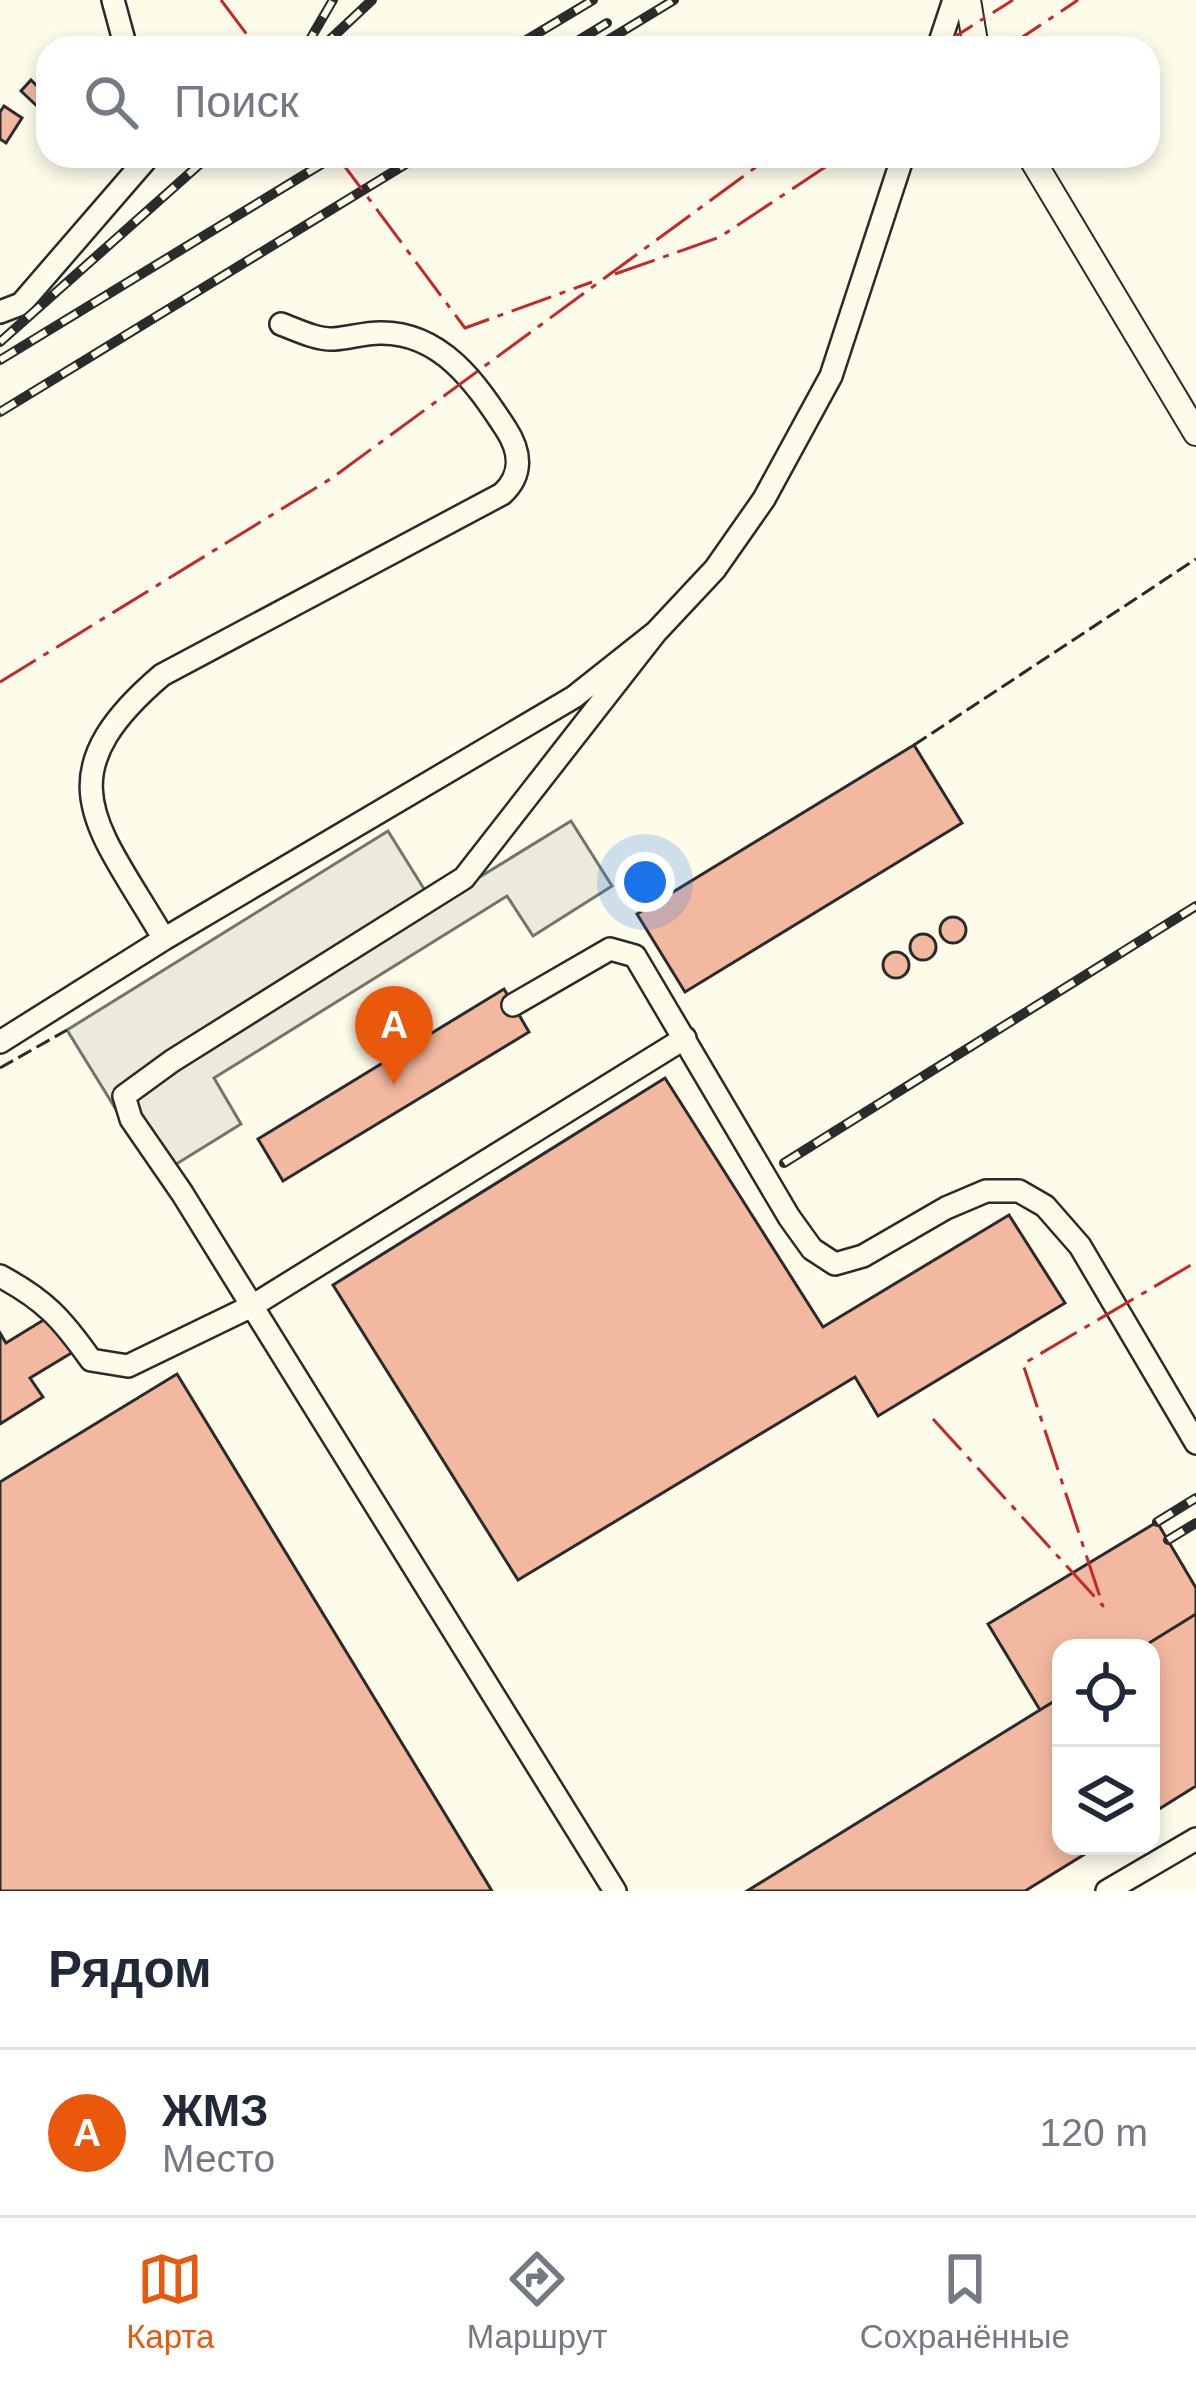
<!DOCTYPE html>
<html lang="ru">
<head>
<meta charset="utf-8">
<style>
	:root { --surface:#fff; --page:#f2f2f3; --text:#1f2937; --muted:#747a83; --line:#e0e1e3; --accent:#ea580c }
	body { margin:0; font-family:Arial,sans-serif; background:var(--page); color:var(--text) }
	.controls { position:absolute; right:36px; bottom:36px; display:grid; overflow:hidden; border-radius:24px; box-shadow:0 6px 18px #0003 }
	.controls button { width:108px; height:108px; display:grid; place-items:center; padding:0; border:0; border-bottom:3px solid var(--line); background:var(--surface); color:var(--text); font:60px sans-serif }
	.you { position:absolute; left:645px; top:882px; width:42px; height:42px; margin:-30px; border:9px solid #fff; border-radius:50%; background:#1a73e8; box-shadow:0 0 0 18px #1a73e833 }
	.badge { display:grid; place-items:center; width:78px; height:78px; border-radius:50%; background:var(--accent); color:#fff; font-size:39px; font-weight:700 }
	.pin { position:absolute; translate:-50% -99px; filter:drop-shadow(0 3px 6px #0008) }
	.pin::after { content:''; position:absolute; top:63px; width:42px; height:36px; background:inherit; clip-path:polygon(0 0,100% 0,50% 100%) }
	.list { margin:0; padding:0; list-style:none }
	h2 { display:flex; justify-content:space-between; align-items:center; height:156px; margin:0; padding:0 48px; font-size:51px }
	h2 small { font-size:39px; font-weight:400; color:var(--muted) }
	.list li { display:grid; grid-template-columns:78px 1fr auto; gap:36px; align-items:center; box-sizing:border-box; height:168px; padding:0 48px; border-top:3px solid var(--line) }
	.list b { display:block; font-size:45px; white-space:nowrap }
	.list p { margin:0; font-size:39px; white-space:nowrap; color:var(--muted) }
	.list em { font-size:39px; font-style:normal; color:var(--muted) }
	.icon { flex:none; width:66px; height:66px; fill:none; stroke:currentColor; stroke-width:2; stroke-linecap:round; stroke-linejoin:round }
	.map { position:relative; flex:none; width:1196px; height:1891px; overflow:hidden }
	.search { position:absolute; background:var(--surface); box-shadow:0 6px 18px #0003; left:36px; right:36px; top:36px; height:132px; display:flex; align-items:center; gap:30px; box-sizing:border-box; padding:0 42px; border-radius:36px; color:var(--muted); font-size:45px }
	.sheet { height:324px; background:var(--surface) }
	nav { display:flex; justify-content:space-around; align-items:center; box-sizing:border-box; height:168px; border-top:3px solid var(--line); background:var(--surface); font-size:33px; color:var(--muted) }
	nav a { display:grid; justify-items:center; gap:6px }
	nav .on { color:var(--accent) }
	.map>svg:first-child { display:block }
	.parking { fill:#eceadb; stroke:#74746e; stroke-width:3 }
	.building { fill:#f2b8a0; stroke:#2b2b2b; stroke-width:3 }
	.lines { fill:none; stroke-linecap:round; stroke-linejoin:round }
	.minor-casing { stroke:#2b2b2b; stroke-width:26 }
	.major-casing { stroke:#2b2b2b; stroke-width:28 }
	.minor { stroke:#fdfbea; stroke-width:21 }
	.major { stroke:#fdfbea; stroke-width:24 }
	.rail-casing { stroke:#2b2b2b; stroke-width:10 }
	.rail { stroke:#fdfbea; stroke-width:6; stroke-dasharray:18; stroke-linecap:butt }
	.fence { stroke:#2b2b2b; stroke-width:3; stroke-dasharray:15 6; stroke-linecap:butt }
	.power { stroke:#c62828; stroke-width:3; stroke-dasharray:42 9 6 9; stroke-linecap:butt }
</style>
</head>
<body>
<div class="map">
<svg width="1196" height="1891" viewBox="0 0 1196 1891">
	<rect width="100%" height="100%" fill="#fdfbea"/>
	<!-- parking -->
	<path class="parking" d="M571,821L612,886L533,936L507,896L214,1078L241,1124L157,1176L67,1030L388,831L434,905Z"/>
	<!-- building -->
	<path class="building" d="M31,80L48,97L38,107L21,91Z
		M4,106L22,118L6,143L0,139V112Z
		M914,745L962,823L685,992L637,914Z
		M940 930a13 13 0 1 1 26 0a13 13 0 1 1-26 0Z
		M910 947a13 13 0 1 1 26 0a13 13 0 1 1-26 0Z
		M883 965a13 13 0 1 1 26 0a13 13 0 1 1-26 0Z
		M504,989L529,1032L283,1181L258,1139Z
		M665,1078L823,1327L1009,1215L1065,1303L878,1416L855,1377L518,1580L333,1285Z
		M50,1316L73,1352L30,1378L43,1397L0,1424V1333L6,1343Z
		M177,1374L492,1891H0V1482Z
		M1157,1522L1196,1588V1614L1141,1648H1061V1697L1040,1710L988,1624Z
		M1196,1614V1786L1151,1814V1648H1141Z
		M1061,1697V1846H1098L1025,1891H747Z"/>
	<g class="lines">
		<!-- minor casing -->
		<g class="minor-casing">
			<path id="minor" d="M113,0L126,48
				M938,48L954,0
				M0,312L21,304L149,156
				M164,939C98,826 41,778 162,675L502,494C523,475 521,452 506,429C476,383 441,332 380,333C364,333 349,338 334,339C317,340 297,330 281,324
				M513,1005L610,949L635,956L789,1217L812,1249L835,1264L863,1256L946,1208L986,1191H1019L1045,1206L1080,1246L1196,1443
				M0,1042L164,939L574,697L656,632L715,569L764,499L831,376L903,156
				M0,1276C45,1300 62,1319 91,1360L128,1366L252,1306L685,1038
				M615,1891L182,1193L131,1119L124,1096L172,1061L464,878L656,632
				M1107,1891L1196,1839"/>
		</g>
		<!-- major casing -->
		<g class="major-casing">
			<path id="major" d="M968,0L976,48
				M1030,156L1196,433"/>
		</g>
		<!-- minor -->
		<use href="#minor" class="minor"/>
		<!-- major -->
		<use href="#major" class="major"/>
		<!-- rail casing -->
		<g class="rail-casing">
			<path id="rail" d="M305,48L333,0
				M321,48L372,0
				M513,48L593,0
				M566,48L607,23
				M595,48L674,0
				M0,342L209,156
				M0,360L335,156
				M0,412L419,156
				M784,1163L1196,906
				M1157,1522L1196,1498
				M1168,1540L1196,1523"/>
		</g>
		<!-- rail -->
		<use href="#rail" class="rail"/>
		<!-- fence -->
		<path class="fence" d="M914,745L1196,559
			M0,1068L67,1030"/>
		<!-- power -->
		<path class="power" d="M221,0L257,48
			M937,48L1013,0
			M1006,48L1078,0
			M337,156L465,328L592,282
			M615,274L720,237L842,156
			M0,682L332,478L771,156
			M933,1419L1103,1606L1023,1364L1196,1262"/>
	</g>
</svg>
<div class="controls">
<button><svg class="icon" aria-label="locate" viewBox="0 0 24 24"><circle cx="12" cy="12" r="6"/><path d="M12 2v4M12 18v4M2 12h4M18 12h4"/></svg></button>
<button><svg class="icon" aria-label="layers" viewBox="0 0 24 24"><path d="M12 4l9 5-9 5-9-5zM3 14l9 5 9-5"/></svg></button>
</div>
<div class="you"></div>
<div class="pin badge" style="left:394px;top:1085px">A</div>
<div class="search"><svg class="icon" aria-label="search" viewBox="0 0 24 24"><circle cx="10" cy="10" r="6"/><path d="M15 15l6 6"/></svg>Поиск</div>
</div>
<section class="sheet">
<h2>Рядом<small></small></h2>
<ul class="list">
<li><span class="badge">A</span><div><b>ЖМЗ</b><p>Место</p></div><em>120 m</em></li>
</ul>
</section>
<nav>
<a class="on"><svg class="icon" aria-label="map" viewBox="0 0 24 24"><path d="M3 6l6-2 6 2 6-2v14l-6 2-6-2-6 2zM9 4v14M15 6v14"/></svg>Карта</a>
<a><svg class="icon" aria-label="directions" viewBox="0 0 24 24"><path d="M12 3l9 9-9 9-9-9zM9 14v-3h6M13 9l2 2-2 2"/></svg>Маршрут</a>
<a><svg class="icon" aria-label="saved" viewBox="0 0 24 24"><path d="M7 4h10v16l-5-4-5 4z"/></svg>Сохранённые</a>
</nav>
</body>
</html>
